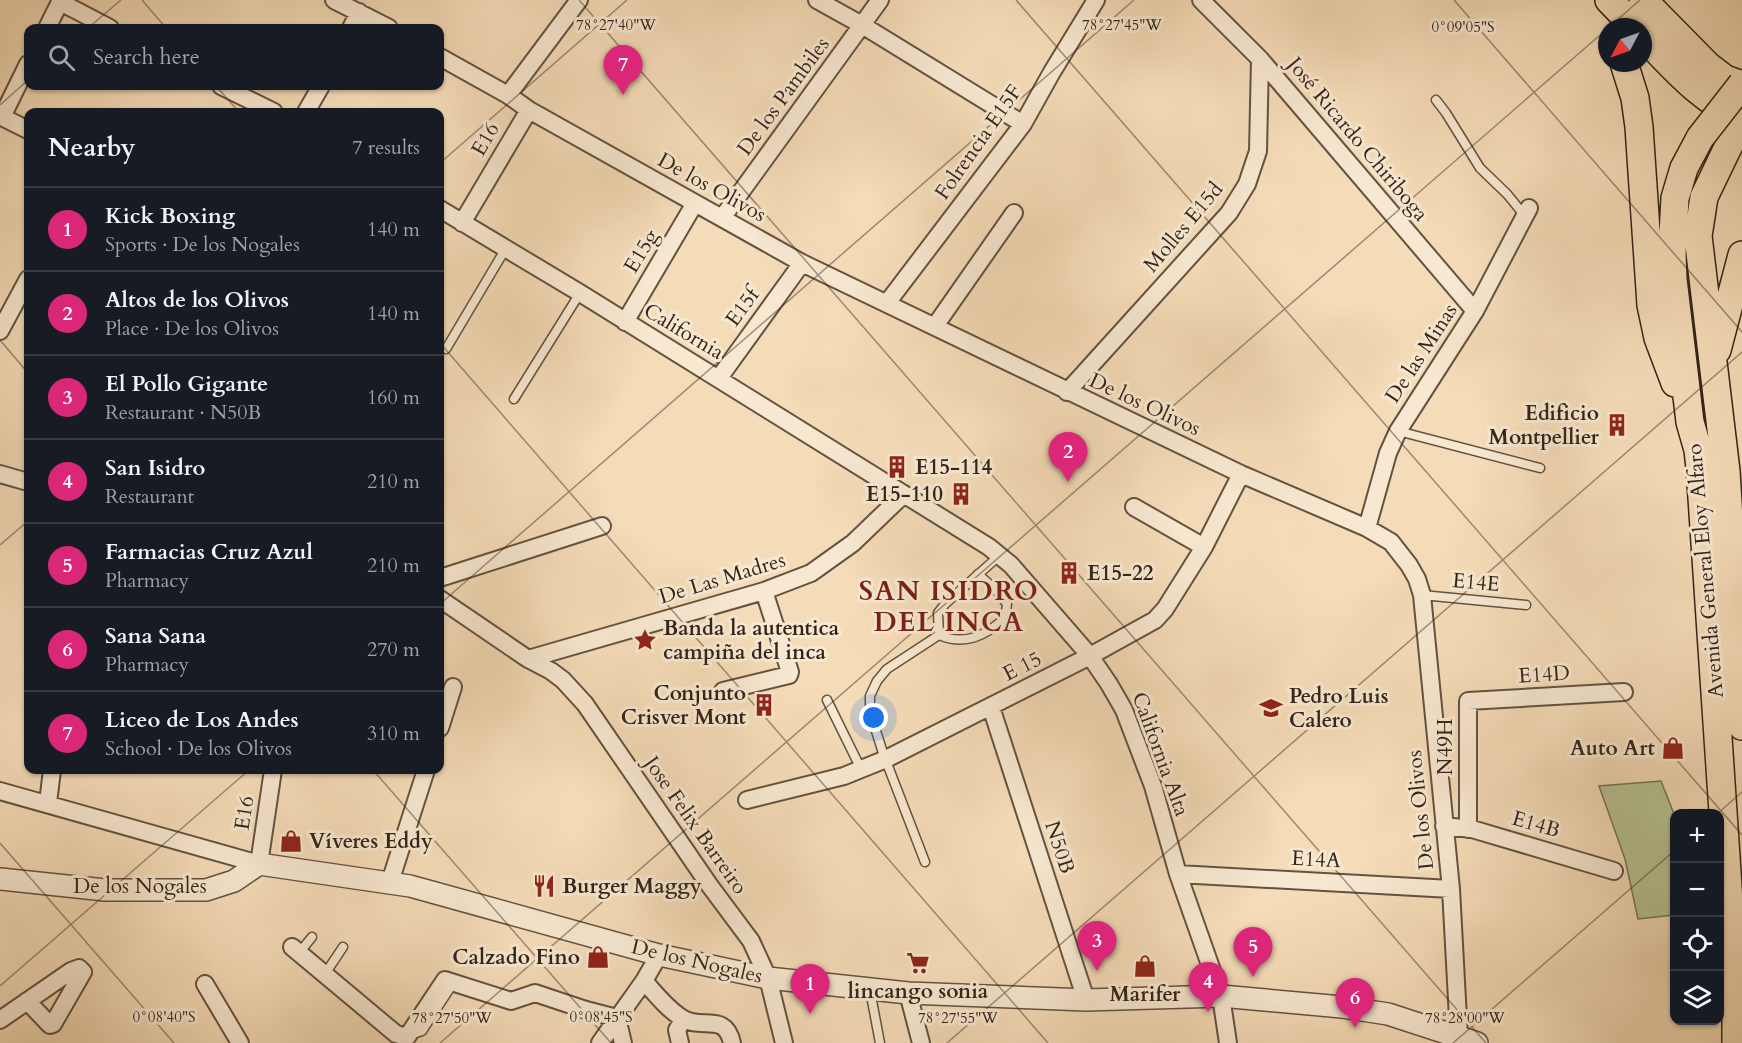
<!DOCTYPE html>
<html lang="en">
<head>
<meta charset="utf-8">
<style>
	:root { --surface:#171b24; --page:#242831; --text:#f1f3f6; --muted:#9ea1a6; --line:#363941; --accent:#db2777 }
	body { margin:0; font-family:Cardo,serif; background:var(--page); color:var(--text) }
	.controls { position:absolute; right:18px; bottom:18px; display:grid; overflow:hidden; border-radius:12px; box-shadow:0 2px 4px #0004 }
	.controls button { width:54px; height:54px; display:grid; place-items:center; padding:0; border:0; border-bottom:2px solid var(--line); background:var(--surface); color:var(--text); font:30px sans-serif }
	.compass { position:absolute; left:1598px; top:18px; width:54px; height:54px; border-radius:50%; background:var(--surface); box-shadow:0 2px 4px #0004; rotate:229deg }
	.you { position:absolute; left:874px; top:718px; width:21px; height:21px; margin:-15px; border:4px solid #fff; border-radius:50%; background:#1a73e8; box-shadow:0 0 0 9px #1a73e833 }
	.badge { display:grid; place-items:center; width:39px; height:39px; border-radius:50%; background:var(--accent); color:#fff; font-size:20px; font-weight:700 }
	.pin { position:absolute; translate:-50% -50px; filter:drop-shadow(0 2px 3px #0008) }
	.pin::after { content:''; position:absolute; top:32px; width:21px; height:18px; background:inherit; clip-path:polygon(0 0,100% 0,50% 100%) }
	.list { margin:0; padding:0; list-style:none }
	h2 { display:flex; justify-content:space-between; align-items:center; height:78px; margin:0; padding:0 24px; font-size:26px }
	h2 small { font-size:20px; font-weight:400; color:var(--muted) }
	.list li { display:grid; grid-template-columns:39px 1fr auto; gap:18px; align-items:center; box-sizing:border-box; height:84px; padding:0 24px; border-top:2px solid var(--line) }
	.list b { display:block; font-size:22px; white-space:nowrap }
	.list p { margin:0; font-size:20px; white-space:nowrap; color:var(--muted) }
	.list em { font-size:20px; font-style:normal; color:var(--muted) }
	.icon { flex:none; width:33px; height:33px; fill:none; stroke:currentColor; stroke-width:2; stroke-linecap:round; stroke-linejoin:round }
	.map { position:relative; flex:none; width:1742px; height:1043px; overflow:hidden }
	.search { position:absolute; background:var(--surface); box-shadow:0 2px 4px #0004; left:24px; top:24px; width:420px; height:66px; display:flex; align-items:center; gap:15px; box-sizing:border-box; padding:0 21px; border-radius:12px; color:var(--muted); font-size:22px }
	.panel { position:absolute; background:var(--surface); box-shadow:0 2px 4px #0004; left:24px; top:108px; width:420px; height:666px; border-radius:12px }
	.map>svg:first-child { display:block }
	.green { fill:#b6c293; stroke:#747356; stroke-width:1.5 }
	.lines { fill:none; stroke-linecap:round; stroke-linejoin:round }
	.service-casing { stroke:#645241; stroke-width:11 }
	.minor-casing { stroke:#645241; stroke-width:20 }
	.tertiary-casing { stroke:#645241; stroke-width:24 }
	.primary-casing { stroke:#332419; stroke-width:30 }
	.service { stroke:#f8e8d1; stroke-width:8 }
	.minor { stroke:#f8e8d1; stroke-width:16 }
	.tertiary { stroke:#f8e8d1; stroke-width:21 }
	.primary { stroke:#f5dcb8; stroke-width:27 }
	.primary-bridge-casing { stroke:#332419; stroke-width:30; stroke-linecap:butt }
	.primary-bridge { stroke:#f5dcb8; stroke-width:27 }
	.ticks { fill:none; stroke:#332419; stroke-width:1.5; stroke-opacity:0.45 }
	.labels { text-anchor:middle; stroke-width:6; stroke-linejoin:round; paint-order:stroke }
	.street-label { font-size:21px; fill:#332419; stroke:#f8e8d1 }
	.poi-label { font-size:21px; font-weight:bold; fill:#332419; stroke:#f8e8d1; text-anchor:start }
	.district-label { font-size:27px; font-weight:bold; letter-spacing:1.5px; fill:#7a1f14; stroke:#f8e8d1 }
	.ticks-label { font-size:15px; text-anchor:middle; fill:#332419; stroke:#f8e8d1; stroke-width:6; stroke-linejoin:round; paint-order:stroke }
</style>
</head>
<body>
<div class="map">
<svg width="1742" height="1043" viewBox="0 0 1742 1043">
	<rect width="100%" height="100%" fill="#f5dcb8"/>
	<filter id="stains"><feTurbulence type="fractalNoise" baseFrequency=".00333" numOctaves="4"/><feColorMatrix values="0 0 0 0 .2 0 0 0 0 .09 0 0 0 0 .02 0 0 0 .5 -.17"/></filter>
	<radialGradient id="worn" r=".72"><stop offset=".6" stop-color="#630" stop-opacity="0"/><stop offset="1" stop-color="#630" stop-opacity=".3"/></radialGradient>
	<!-- green -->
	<path class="green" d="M1661,781L1674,814V915L1638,919L1625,859L1599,786Z"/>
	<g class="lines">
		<!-- service casing -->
		<g class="service-casing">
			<path id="service" d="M1436,100L1446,113L1480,168L1507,194L1525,216
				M446,349L506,248
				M514,399L580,293
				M1398,431L1540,468
				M1422,595L1526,605
				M939,635C965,646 985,636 1005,618L1007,604L996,590L978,574
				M827,700L861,769
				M925,862L883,753L870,712V696L877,681L887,669L939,635L938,613L945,604L1000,555
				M299,953L312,937
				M325,974L343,947
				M870,990L880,1043
				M413,1034L422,1031L454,982"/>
		</g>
		<!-- minor casing -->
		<g class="minor-casing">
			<path id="minor" d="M334,0L389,28
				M817,0L862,25L1023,124
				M1201,0L1260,59L1475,311
				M60,2L110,28
				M47,28L61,0
				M351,28L359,12
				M440,57L508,95L529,110L802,263L1241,474L1367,528L1391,542L1409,565L1417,579L1422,595L1451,889L1459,1037
				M221,86L274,112
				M508,95L579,0
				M306,112L321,86
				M0,116L28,130
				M2,117L28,64
				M440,209L580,293L989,547L1011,565L1090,656L1109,684L1124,710L1153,786L1178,874L1221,996L1228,1043
				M722,218L880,0
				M462,223L529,110
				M887,303L1023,124L1052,72L1096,0
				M625,322L695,203
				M935,326L1014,213
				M0,331L28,279
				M719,378L802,263
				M1067,392L1229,213L1247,184L1258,151L1260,59
				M0,474L28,482
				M1134,507L1204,547
				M1367,528L1388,453L1398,431L1475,311L1529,208
				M440,578L602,526
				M440,599L528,659L551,671L563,680L585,704L710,886L751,941L768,978L784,1043
				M528,659L764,591L811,573L853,543L904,494
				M723,691L789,675L790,672L764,591
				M991,707L1086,1000
				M440,728L453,687
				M0,791L259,864L273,770
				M747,800L844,776L886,759L1090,656L1155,620L1165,609L1204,547L1241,474
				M48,803L52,770
				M1444,826L1472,829L1614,871
				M1468,829V701L1624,692
				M1178,874L1451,889
				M390,882L426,770
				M292,947L396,1034L407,1037L445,980L511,1001L535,993L586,1010L617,1018L623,1043
				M644,981C655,993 667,1009 682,1018C701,1031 725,1011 732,1043
				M205,984L240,1043
				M908,993L921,1043
				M0,1020L71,971L79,968L83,972L53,1024L50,1025L27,1001
				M600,1043L644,981L659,955
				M680,1043L677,1030L683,1020"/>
		</g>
		<!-- tertiary casing -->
		<g class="tertiary-casing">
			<path id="tertiary" d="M0,879L105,890H206L234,881L259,864L410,886L659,955L768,978L908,993L1086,1000L1221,996L1342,1007L1388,1014L1477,1043"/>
		</g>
		<!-- primary casing -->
		<g class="primary-casing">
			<path id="primary" d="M1609,0L1635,27
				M1643,0L1708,66L1725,79L1742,85
				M1643,36C1673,67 1701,101 1742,117
				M1624,63L1635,98L1639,127L1651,305L1658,338L1675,383
				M1742,130L1730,143L1704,197L1698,236L1726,471L1742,726
				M1700,138L1684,168L1675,198L1672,253L1673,279L1690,422L1698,450L1700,468L1736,1007V1043
				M1717,350L1742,255"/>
		</g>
		<!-- service -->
		<use href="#service" class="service"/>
		<!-- minor -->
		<use href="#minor" class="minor"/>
		<!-- tertiary -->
		<use href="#tertiary" class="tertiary"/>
		<!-- primary -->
		<use href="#primary" class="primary"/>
		<!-- primary-bridge casing -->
		<g class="primary-bridge-casing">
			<path id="primary-bridge" d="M1700,138L1742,84"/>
		</g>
		<!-- primary-bridge -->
		<use href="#primary-bridge" class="primary-bridge"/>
	</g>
	<!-- ticks -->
	<path class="ticks" d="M142,0L166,28M579,0L1486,1043M1016,0L1742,835M1454,0L1742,332M1609,27L1640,0M88,28L121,0M216,86L239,112M0,105L28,80M440,163L627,0M0,340L28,373M440,343L1048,1043M0,545L28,521M440,604L1134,0M373,770L611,1043M1717,814L1742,792M0,843L174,1043M0,986L249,770M440,1043L1607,29M947,1043L1742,352M1453,1043L1674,851"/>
	<!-- icons -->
	<defs>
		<g id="building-bare" transform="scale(1.8)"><path d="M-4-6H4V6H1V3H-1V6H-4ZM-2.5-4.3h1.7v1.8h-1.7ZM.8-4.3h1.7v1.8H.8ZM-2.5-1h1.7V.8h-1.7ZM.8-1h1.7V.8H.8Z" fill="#8f2418" stroke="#f8e8d1" stroke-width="2.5" paint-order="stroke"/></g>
		<g id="sight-bare" transform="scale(1.8)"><path d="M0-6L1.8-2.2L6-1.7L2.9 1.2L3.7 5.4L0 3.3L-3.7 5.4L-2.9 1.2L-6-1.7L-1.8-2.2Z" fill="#8f2418" stroke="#f8e8d1" stroke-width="2.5" paint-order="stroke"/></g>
		<g id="school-bare" transform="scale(1.8)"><path d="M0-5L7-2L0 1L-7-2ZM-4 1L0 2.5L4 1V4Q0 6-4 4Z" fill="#8f2418" stroke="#f8e8d1" stroke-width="2.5" paint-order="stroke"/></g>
		<g id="shop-bare" transform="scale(1.8)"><path d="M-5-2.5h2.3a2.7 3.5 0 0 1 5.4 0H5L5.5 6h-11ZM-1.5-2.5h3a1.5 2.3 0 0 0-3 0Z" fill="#8f2418" stroke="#f8e8d1" stroke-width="2.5" paint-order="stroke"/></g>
		<g id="restaurant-bare" transform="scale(1.8)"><path d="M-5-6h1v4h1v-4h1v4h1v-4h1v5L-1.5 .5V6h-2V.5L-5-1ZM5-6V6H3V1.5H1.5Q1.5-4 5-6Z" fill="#8f2418" stroke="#f8e8d1" stroke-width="2.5" paint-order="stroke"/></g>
		<g id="supermarket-bare" transform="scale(1.8)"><path d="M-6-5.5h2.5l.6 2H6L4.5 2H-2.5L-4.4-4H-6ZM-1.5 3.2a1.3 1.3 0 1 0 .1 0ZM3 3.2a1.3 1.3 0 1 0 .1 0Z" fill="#8f2418" stroke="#f8e8d1" stroke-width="2.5" paint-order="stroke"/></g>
	</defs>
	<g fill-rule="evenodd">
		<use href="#building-bare" x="1617" y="425"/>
		<use href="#building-bare" x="897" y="467"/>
		<use href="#building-bare" x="961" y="494"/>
		<use href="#building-bare" x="1069" y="573"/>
		<use href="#sight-bare" x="645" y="640"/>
		<use href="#building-bare" x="764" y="705"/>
		<use href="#school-bare" x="1271" y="708"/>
		<use href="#shop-bare" x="1673" y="748"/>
		<use href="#shop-bare" x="291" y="841"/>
		<use href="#restaurant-bare" x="544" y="886"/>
		<use href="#shop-bare" x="598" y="957"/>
		<use href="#supermarket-bare" x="918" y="963"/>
		<use href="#shop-bare" x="1145" y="966"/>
	</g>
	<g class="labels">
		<!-- street labels -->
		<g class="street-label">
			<text transform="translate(783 96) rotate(-54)" y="7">De los Pambiles</text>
			<text transform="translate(485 139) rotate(-60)" y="7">E16</text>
			<text transform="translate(1358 139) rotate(50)" y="7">José Ricardo Chiriboga</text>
			<text transform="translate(978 142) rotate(-55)" y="7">Folrencia E15F</text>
			<text transform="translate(712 187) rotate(29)" y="7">De los Olivos</text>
			<text transform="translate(1183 227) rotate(-50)" y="7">Molles E15d</text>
			<text transform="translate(641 251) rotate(-59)" y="7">E15g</text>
			<text transform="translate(742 307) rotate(-54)" y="7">E15f</text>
			<text transform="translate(684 331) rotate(31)" y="7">California</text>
			<text transform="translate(1421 353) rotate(-57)" y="7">De las Minas</text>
			<text transform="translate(1145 404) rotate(25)" y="7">De los Olivos</text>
			<text transform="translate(1705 571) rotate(-95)" y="7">Avenida General Eloy Alfaro</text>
			<text transform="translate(722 578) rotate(-17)" y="7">De Las Madres</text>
			<text transform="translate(1476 582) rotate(5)" y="7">E14E</text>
			<text transform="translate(1022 666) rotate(-27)" y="7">E 15</text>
			<text transform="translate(1544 674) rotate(-4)" y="7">E14D</text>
			<text transform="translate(1445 747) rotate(-90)" y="7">N49H</text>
			<text transform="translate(1161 754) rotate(70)" y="7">California Alta</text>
			<text transform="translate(1420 810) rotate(-96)" y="7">De los Olivos</text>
			<text transform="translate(244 813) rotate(-81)" y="7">E16</text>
			<text transform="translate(1536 824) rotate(16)" y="7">E14B</text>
			<text transform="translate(696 825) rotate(55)" y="7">Jose Felix Barreiro</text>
			<text transform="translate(1060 847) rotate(72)" y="7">N50B</text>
			<text transform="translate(1316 859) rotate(3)" y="7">E14A</text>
			<text x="140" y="893">De los Nogales</text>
			<text transform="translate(697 961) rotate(13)" y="7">De los Nogales</text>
		</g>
		<!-- poi labels -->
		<g class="poi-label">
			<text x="1599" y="420" text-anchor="end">Edificio<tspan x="1599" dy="24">Montpellier</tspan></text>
			<text x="915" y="474">E15-114</text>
			<text x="943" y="501" text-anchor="end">E15-110</text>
			<text x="1087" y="580">E15-22</text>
			<text x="663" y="635">Banda la autentica<tspan x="663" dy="24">campiña del inca</tspan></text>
			<text x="746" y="700" text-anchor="end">Conjunto<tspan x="746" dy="24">Crisver Mont</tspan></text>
			<text x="1289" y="703">Pedro Luis<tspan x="1289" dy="24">Calero</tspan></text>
			<text x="1655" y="755" text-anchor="end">Auto Art</text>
			<text x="309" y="848">Víveres Eddy</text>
			<text x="562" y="893">Burger Maggy</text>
			<text x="580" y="964" text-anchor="end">Calzado Fino</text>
			<text x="918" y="998" text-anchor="middle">lincango sonia</text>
			<text x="1145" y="1001" text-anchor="middle">Marifer</text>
		</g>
		<!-- district labels -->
		<g class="district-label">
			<text x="949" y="600">SAN ISIDRO<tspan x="949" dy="31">DEL INCA</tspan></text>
		</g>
	</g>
	<g class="ticks-label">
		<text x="616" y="30">78°27'40"W</text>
		<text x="1122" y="30">78°27'45"W</text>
		<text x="1463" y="32">0°09'05"S</text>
		<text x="164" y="1022">0°08'40"S</text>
		<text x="601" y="1022">0°08'45"S</text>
		<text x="452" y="1023">78°27'50"W</text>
		<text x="958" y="1023">78°27'55"W</text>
		<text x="1465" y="1023">78°28'00"W</text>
	</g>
	<rect width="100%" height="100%" filter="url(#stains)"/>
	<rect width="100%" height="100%" fill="url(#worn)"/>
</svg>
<div class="controls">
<button>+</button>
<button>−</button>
<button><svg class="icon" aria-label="locate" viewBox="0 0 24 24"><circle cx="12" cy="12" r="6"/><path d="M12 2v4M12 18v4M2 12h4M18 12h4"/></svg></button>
<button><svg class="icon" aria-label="layers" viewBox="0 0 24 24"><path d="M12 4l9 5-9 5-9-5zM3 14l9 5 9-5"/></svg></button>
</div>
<svg class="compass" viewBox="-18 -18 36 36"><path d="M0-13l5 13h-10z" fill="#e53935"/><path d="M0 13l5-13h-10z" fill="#9ea1a6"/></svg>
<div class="you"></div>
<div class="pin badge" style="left:810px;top:1014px">1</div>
<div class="pin badge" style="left:1068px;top:482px">2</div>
<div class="pin badge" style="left:1097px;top:971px">3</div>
<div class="pin badge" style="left:1208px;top:1012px">4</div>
<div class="pin badge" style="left:1253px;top:977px">5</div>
<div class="pin badge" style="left:1355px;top:1028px">6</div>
<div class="pin badge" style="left:623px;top:95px">7</div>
<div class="search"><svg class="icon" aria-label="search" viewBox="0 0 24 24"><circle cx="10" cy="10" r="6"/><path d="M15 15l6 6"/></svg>Search here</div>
<section class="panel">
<h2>Nearby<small>7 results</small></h2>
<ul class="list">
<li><span class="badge">1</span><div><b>Kick Boxing</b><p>Sports · De los Nogales</p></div><em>140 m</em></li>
<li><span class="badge">2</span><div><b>Altos de los Olivos</b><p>Place · De los Olivos</p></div><em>140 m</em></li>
<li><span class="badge">3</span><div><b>El Pollo Gigante</b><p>Restaurant · N50B</p></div><em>160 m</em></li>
<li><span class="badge">4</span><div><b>San Isidro</b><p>Restaurant</p></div><em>210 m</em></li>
<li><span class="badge">5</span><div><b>Farmacias Cruz Azul</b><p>Pharmacy</p></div><em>210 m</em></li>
<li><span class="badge">6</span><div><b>Sana Sana</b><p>Pharmacy</p></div><em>270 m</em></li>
<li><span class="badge">7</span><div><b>Liceo de Los Andes</b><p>School · De los Olivos</p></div><em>310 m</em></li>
</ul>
</section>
</div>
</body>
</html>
